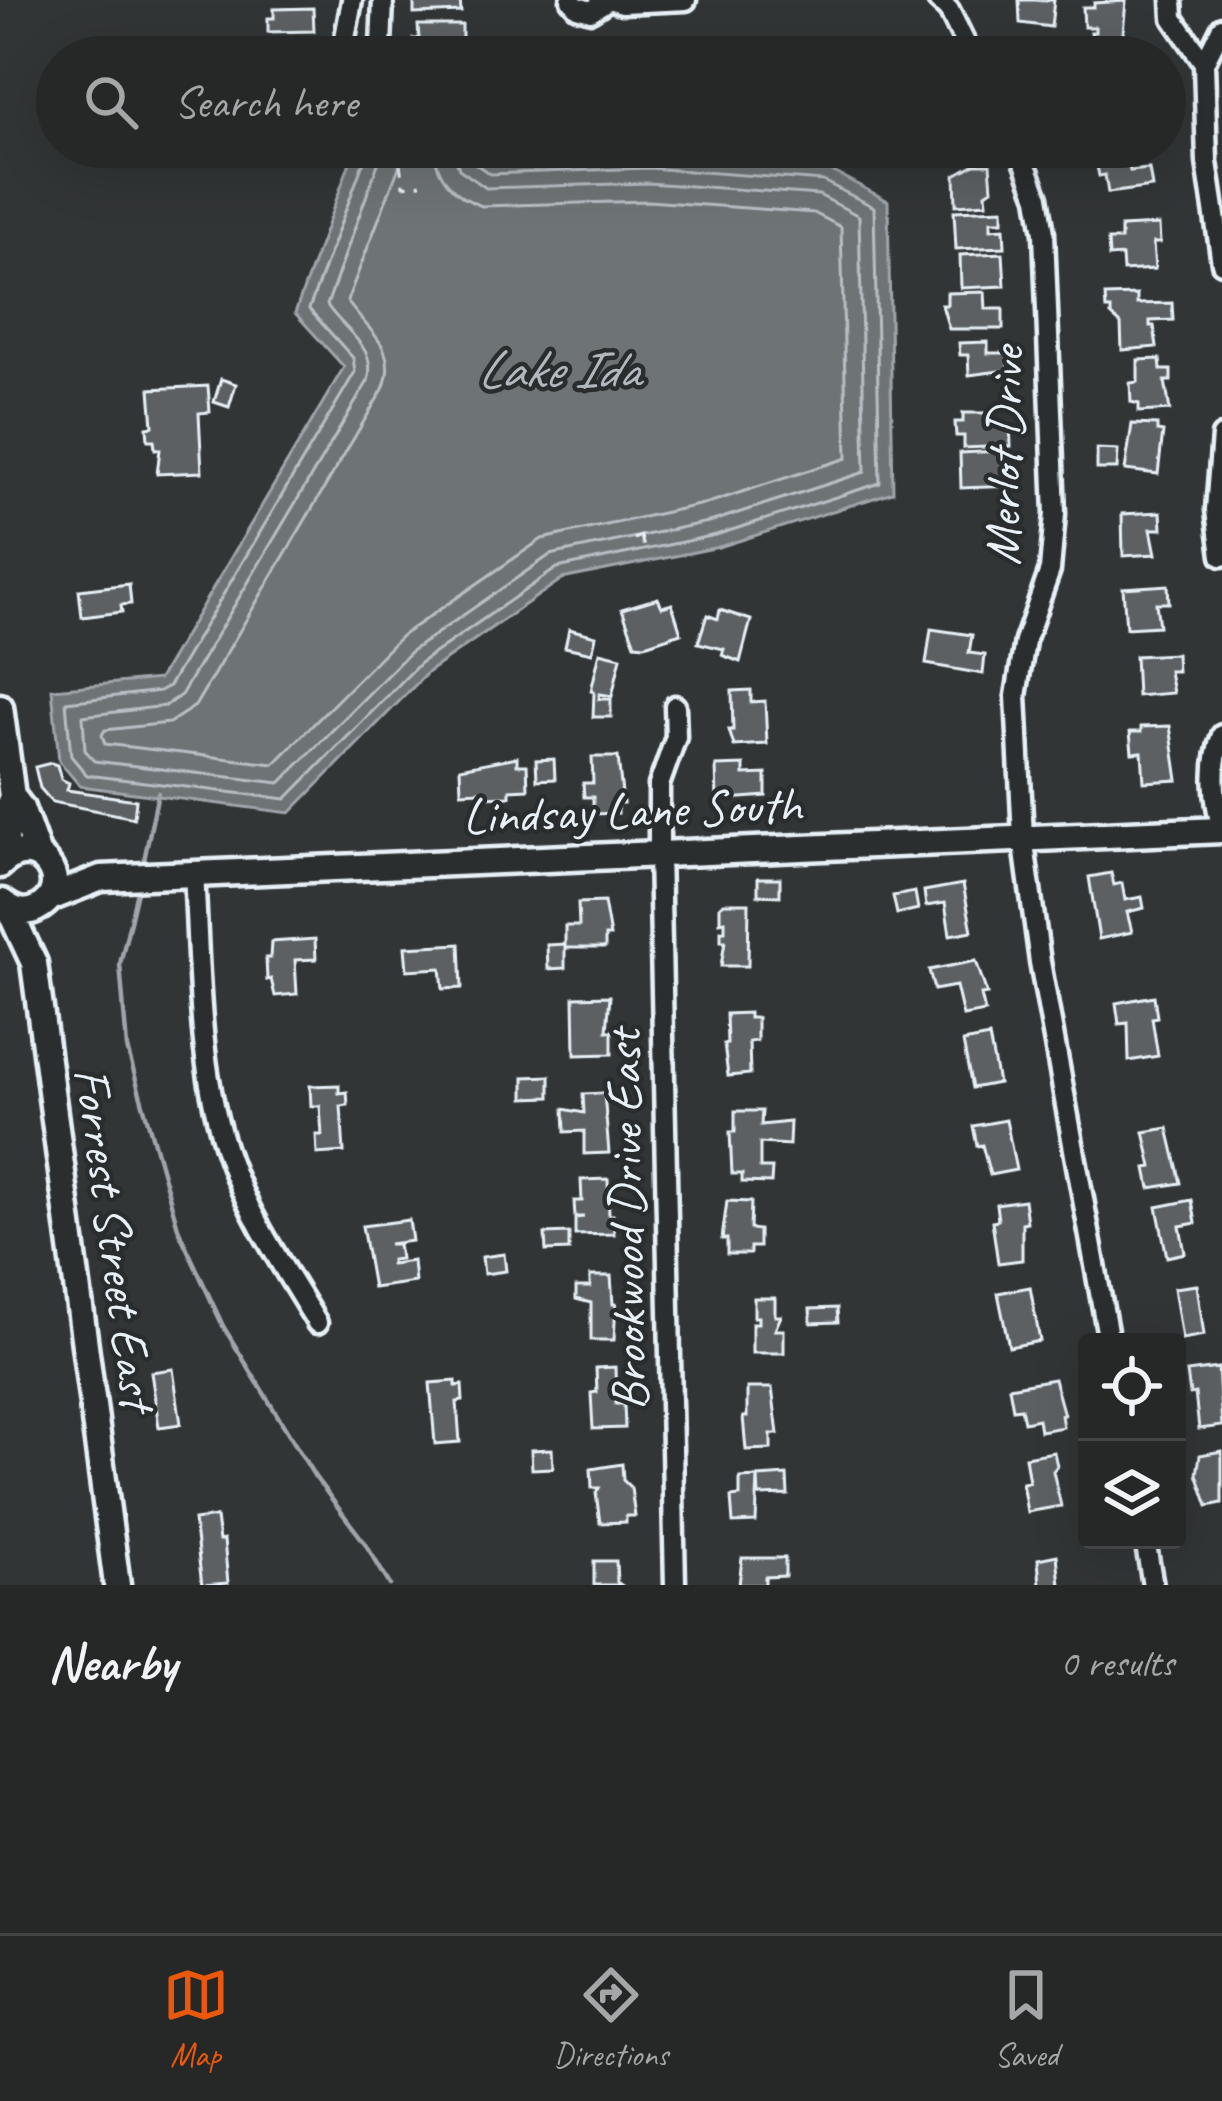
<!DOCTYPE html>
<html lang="en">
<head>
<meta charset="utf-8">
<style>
	:root { --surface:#262828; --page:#323434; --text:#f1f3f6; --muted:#a4a6a8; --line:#424445; --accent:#ea580c }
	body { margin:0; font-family:Caveat,sans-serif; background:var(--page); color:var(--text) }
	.controls { position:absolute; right:36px; bottom:36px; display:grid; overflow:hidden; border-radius:12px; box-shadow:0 12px 48px #0002 }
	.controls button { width:108px; height:108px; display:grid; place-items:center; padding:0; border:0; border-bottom:3px solid var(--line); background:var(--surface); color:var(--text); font:60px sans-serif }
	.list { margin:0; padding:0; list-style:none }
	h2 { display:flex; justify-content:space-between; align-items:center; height:156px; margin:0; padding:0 48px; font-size:51px }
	h2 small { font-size:39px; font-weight:400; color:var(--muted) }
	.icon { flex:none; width:66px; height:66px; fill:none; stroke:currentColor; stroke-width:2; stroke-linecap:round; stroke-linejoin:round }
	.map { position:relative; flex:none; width:1222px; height:1585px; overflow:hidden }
	.search { position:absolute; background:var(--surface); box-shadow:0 12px 48px #0002; left:36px; right:36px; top:36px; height:132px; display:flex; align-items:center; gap:30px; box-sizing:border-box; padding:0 42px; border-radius:66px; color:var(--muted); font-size:45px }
	.sheet { height:348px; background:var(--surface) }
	nav { display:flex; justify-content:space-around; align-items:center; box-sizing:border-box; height:168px; border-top:3px solid var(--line); background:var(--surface); font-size:33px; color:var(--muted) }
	nav a { display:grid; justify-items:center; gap:6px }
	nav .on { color:var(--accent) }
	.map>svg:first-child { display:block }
	.water { fill:#6e7376; stroke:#9fa5aa; stroke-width:3 }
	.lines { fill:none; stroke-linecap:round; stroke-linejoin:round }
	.shore { stroke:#b7bfc4; stroke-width:3 }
	.stream { stroke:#9fa5aa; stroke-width:4.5 }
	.building { fill:#5c6063; stroke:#e8f1f8; stroke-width:3 }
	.minor-casing { stroke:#e8f1f8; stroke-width:27 }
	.tertiary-casing { stroke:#e8f1f8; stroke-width:33 }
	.path { stroke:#e8f1f8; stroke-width:3; stroke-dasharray:9 9; stroke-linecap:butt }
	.minor { stroke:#2a2d2e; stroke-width:18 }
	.tertiary { stroke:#2a2d2e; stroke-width:24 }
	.labels { text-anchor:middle; stroke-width:9; stroke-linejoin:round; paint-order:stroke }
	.street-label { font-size:51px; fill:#e8f1f8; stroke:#2a2d2e }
	.water-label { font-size:54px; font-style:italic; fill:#b1b8be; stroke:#2a2d2e }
</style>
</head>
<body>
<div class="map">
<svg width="1222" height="1585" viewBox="0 0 1222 1585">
	<rect width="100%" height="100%" fill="#323536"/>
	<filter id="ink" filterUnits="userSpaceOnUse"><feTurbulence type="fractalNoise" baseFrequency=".00833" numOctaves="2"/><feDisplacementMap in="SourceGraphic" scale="24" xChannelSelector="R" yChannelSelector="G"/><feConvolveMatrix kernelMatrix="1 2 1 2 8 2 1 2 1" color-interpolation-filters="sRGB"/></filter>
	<g filter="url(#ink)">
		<!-- water -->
		<path class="water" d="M364,147H474L491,162L648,156L828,169L888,201L893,492L719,547L562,579L428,672L290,813L80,786L59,761L52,689L159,679L344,367L295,313L353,154Z"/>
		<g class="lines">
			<!-- shore -->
			<path class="shore" d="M369,147L309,309L353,358L355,372L169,686L160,691L66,702L71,756L87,775L286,799L420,663L557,568L716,535L880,483L874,207L823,181L648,168L490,174L470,160L467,147
				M384,147L327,305C343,330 378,347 368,381L181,695L165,706L83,716L85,750L94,761L280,783L410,652L550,555L713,521L865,472L859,216L819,195L648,183L486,188L459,169L452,147
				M402,147L399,167L347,301C367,331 400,347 383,389L195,706L169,723L105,730L102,735L105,744L274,764L401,636L542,539L708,503L847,458L841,227L814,213L648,201L482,206C455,197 435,176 434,147"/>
			<!-- stream -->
			<path class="stream" d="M142,870L158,793
				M138,887L120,964L127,1048L179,1231L223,1326L315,1477L365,1543L390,1585"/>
		</g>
		<!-- building -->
		<path class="building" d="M414,0H460L461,12L414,14Z
			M1019,0H1054L1051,27L1020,23Z
			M1126,1L1122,44L1129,43L1130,56L1096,57L1091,32H1095V27H1084L1083,7H1094V3Z
			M313,8L314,31L268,32V18H274V9Z
			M418,25H462V47L413,49V39H419Z
			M315,42V56L321,57H266L265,46Z
			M1126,147L1130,171L1149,169L1152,187L1108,193L1105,175L1099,176L1096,161L1103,160L1100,148Z
			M975,164H990L992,189L986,193L987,203L956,205L955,175Z
			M1003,209V221H991V229L1004,228L1005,247L956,249L954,211Z
			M1159,225L1160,243H1153L1155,269L1123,271L1122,256L1109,257L1108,240H1121V227Z
			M1003,253L1005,286L961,288L960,255Z
			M985,292L986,309H1003V329H949L942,305H947V293Z
			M1137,295V304L1172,303L1173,320L1150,321V326H1154L1157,347L1122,350L1121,324L1111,315V309H1106L1105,296Z
			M988,342V353H1008V370L969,375L968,355H960L959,343Z
			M1160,359L1161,370H1171V381H1165L1170,410L1139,412V404L1131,402L1130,383L1138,382V360Z
			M221,379L236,384L229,407L214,402Z
			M208,386L210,412L199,413L202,472L157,474L160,449H155L154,440H148L147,427L153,426L150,389Z
			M963,413H993L994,425L1010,424L1011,446L964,448V436H956L955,422H963Z
			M1132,424L1157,425V431L1163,432L1158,474L1125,470Z
			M1097,449L1118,450L1117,469H1097Z
			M1001,451L1002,461H1012L1014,486L961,488L960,453Z
			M1161,512L1162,529H1151L1156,554L1123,556L1122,514Z
			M129,584L131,604L121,605L122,612L82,617L79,590Z
			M1168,585L1169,603H1156L1159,626L1126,628L1123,588Z
			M658,598L662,607L672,604L681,633L645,645L635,644L622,609Z
			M720,610L751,620L740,662L722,655L724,649L698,643L707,615L718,619Z
			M569,629L596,636L592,653L565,647Z
			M931,629L972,635L969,653L985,655L983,674L926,664Z
			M600,652L621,657L612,696L600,694L599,699H611V717H593L594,692L591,691Z
			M1176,654L1177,671H1169L1173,693L1137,696L1135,656Z
			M751,690V702L765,701L767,744L734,746L729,730H733L732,691Z
			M1170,726L1178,780L1144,782L1142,752L1132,753L1130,732H1141V727Z
			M517,757V765H527L528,789L510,790V796L480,797V791L461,792L460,768Z
			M592,757H618L623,803H617L618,813L593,814V797H584L583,783H593Z
			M554,759L555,779L537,780L536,760Z
			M51,763L57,765L61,779L69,783L67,790L136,800L134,818L52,802L40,788L35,767Z
			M744,765V775L766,774V796L717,800L716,766Z
			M1111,873L1114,885L1122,883L1125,900L1142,897L1144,908L1127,912L1132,932L1099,939L1089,877Z
			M758,878H780V896L758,895Z
			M963,884L972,931L950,935L945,903L926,906L924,891Z
			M915,892L918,909L897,914L893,896Z
			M604,902L610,936H605V948H565V926H579L578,903Z
			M724,903H749L748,966H721L725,941H721V931H725V921L720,922V906Z
			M315,939L316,959L295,960L297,994L275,996L271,979L267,980L266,958H270L271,942Z
			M460,944L462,988L443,989L441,968L407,970L405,947Z
			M565,944V968L548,969L547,945Z
			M976,961L987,994L981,995L985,1012L963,1016L956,986L934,990L929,970Z
			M610,996L607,1031H612V1054L575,1055L574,997Z
			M1154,996L1157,1017L1152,1018L1158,1056L1129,1061L1128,1023L1119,1024L1116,1003Z
			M749,1013V1018H757V1041L749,1042L750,1074L728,1076L724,1044H727L726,1014Z
			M989,1037L998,1083L972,1088L963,1042Z
			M550,1076V1097L524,1098V1077Z
			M339,1085V1093L347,1092L348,1105L341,1106L344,1152L317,1154L316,1135H322L320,1106H311L310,1086Z
			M604,1093L609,1153L584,1154V1131L565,1132L564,1109L584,1113L583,1094Z
			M735,1111H762L761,1125L790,1122L789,1145L760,1143V1168H772L771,1183L742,1182V1174H732L730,1132H735Z
			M1006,1120L1016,1170L990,1175L982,1145L977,1146L973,1126Z
			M1168,1128L1181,1183L1150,1188L1146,1168L1152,1167L1144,1132Z
			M608,1179L609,1215H613L614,1234L575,1235V1218L584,1217H575L574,1201H582L581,1180Z
			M1024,1200L1027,1222L1022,1223V1260L998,1263L992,1221L998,1220L996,1204Z
			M1192,1200L1196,1223L1180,1226L1185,1253L1167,1257L1157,1207Z
			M727,1201L751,1202L750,1229L759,1230V1247H750V1254H727V1239H722Z
			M409,1220L412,1241L389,1244H398L400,1259L391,1260V1264L413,1261L415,1282L373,1288L362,1226Z
			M569,1233V1250L546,1251L545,1234Z
			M504,1254L506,1271L484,1274L482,1257Z
			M590,1276H611L613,1304H616L614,1340H591V1303L576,1299V1287H590Z
			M1197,1285L1204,1335L1182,1339L1174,1288Z
			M1030,1287L1040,1341L1009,1347L998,1293Z
			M754,1298H775V1316H781L775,1330H784V1353H752V1323H758V1317H754Z
			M837,1308L838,1322L811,1323L810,1309Z
			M615,1367L616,1404H624L625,1428L593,1429L591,1393L597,1392L596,1368Z
			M1218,1368L1222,1426L1199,1429L1195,1393L1190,1394L1187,1372Z
			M173,1369L181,1424L159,1427L151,1372Z
			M1054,1379L1064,1415H1061L1063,1427L1040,1431L1038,1419L1024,1422L1021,1408L1013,1409L1009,1387Z
			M456,1381V1386L462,1385L463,1401L457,1402L460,1442L435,1444L430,1383Z
			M747,1388H772L778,1434H771V1449L746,1450L743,1417H747Z
			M552,1449L553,1468L532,1469L531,1450Z
			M1222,1451V1503L1208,1506L1197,1474L1200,1455Z
			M1054,1452L1057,1466L1053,1471L1061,1506L1027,1512L1022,1483L1029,1482L1025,1457Z
			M622,1464L623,1480L631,1488L635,1516H626V1522L600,1523L596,1493L599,1488H592L591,1469Z
			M787,1475L788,1495L759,1496L758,1477Z
			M758,1477L756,1522L733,1523L731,1497L740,1496V1478Z
			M216,1517L219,1541L224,1540L228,1583L202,1585L194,1520Z
			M1057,1555L1060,1585H1040L1038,1559Z
			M742,1558H785V1576L765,1577V1585H739Z
			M594,1561H616L617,1582L621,1585H594Z"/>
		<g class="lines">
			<!-- minor casing -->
			<g class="minor-casing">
				<path id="minor" d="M352,0L345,38L348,50C361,55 369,55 381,46L383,0
					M571,0L577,7L591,11L608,0
					M612,0L622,3L686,0
					M938,0L949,10L972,57
					M1172,0L1173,18L1204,63
					M1222,27L1204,63L1207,162L1222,263
					M1019,147L1038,197L1044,233L1055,514L1050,570L1025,641L1016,696L1023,837L1040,962L1109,1342
					M1222,436L1216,510L1222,556
					M675,706L676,737L659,785V853L675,1585
					M1222,735C1210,766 1214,798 1222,830
					M194,874C200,969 197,1069 229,1159C249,1217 286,1271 317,1323
					M1145,1540L1153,1585"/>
			</g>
			<!-- tertiary casing -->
			<g class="tertiary-casing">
				<path id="tertiary" d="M0,707L12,796C4,816 9,839 3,860
					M12,796L21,808L38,855
					M0,865C37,827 77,887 38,908C24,916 13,910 2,902
					M50,898L101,878L1222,830
					M8,907L34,963L117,1585"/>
			</g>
			<!-- path -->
			<path class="path" d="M398,147L403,186L421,184
				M641,537L646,554
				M634,539L647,534"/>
			<!-- minor -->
			<use href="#minor" class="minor"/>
			<!-- tertiary -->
			<use href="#tertiary" class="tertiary"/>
		</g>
	</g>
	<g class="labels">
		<!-- street labels -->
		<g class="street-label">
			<text transform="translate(1003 456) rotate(-89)" y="18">Merlot Drive</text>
			<text transform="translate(632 809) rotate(-2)" y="18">Lindsay Lane South</text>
			<text transform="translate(625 1220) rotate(-91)" y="18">Brookwood Drive East</text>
			<text transform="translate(116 1238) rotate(82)" y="18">Forrest Street East</text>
		</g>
		<!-- water labels -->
		<g class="water-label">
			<text x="558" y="387">Lake Ida</text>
		</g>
	</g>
</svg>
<div class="controls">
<button><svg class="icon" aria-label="locate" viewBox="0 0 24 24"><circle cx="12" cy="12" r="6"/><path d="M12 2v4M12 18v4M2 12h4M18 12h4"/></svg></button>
<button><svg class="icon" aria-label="layers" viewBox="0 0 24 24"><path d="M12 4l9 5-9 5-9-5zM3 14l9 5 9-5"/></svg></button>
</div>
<div class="search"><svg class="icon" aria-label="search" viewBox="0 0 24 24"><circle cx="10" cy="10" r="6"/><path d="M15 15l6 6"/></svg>Search here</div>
</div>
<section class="sheet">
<h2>Nearby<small>0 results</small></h2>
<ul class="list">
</ul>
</section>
<nav>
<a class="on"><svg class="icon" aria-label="map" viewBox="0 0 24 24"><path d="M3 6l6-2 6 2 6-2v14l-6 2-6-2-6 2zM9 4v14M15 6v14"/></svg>Map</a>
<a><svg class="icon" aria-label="directions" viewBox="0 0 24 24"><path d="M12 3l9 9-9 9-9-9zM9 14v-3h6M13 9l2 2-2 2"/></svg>Directions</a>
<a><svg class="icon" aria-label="saved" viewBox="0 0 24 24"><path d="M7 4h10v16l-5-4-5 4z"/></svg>Saved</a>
</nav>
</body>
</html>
